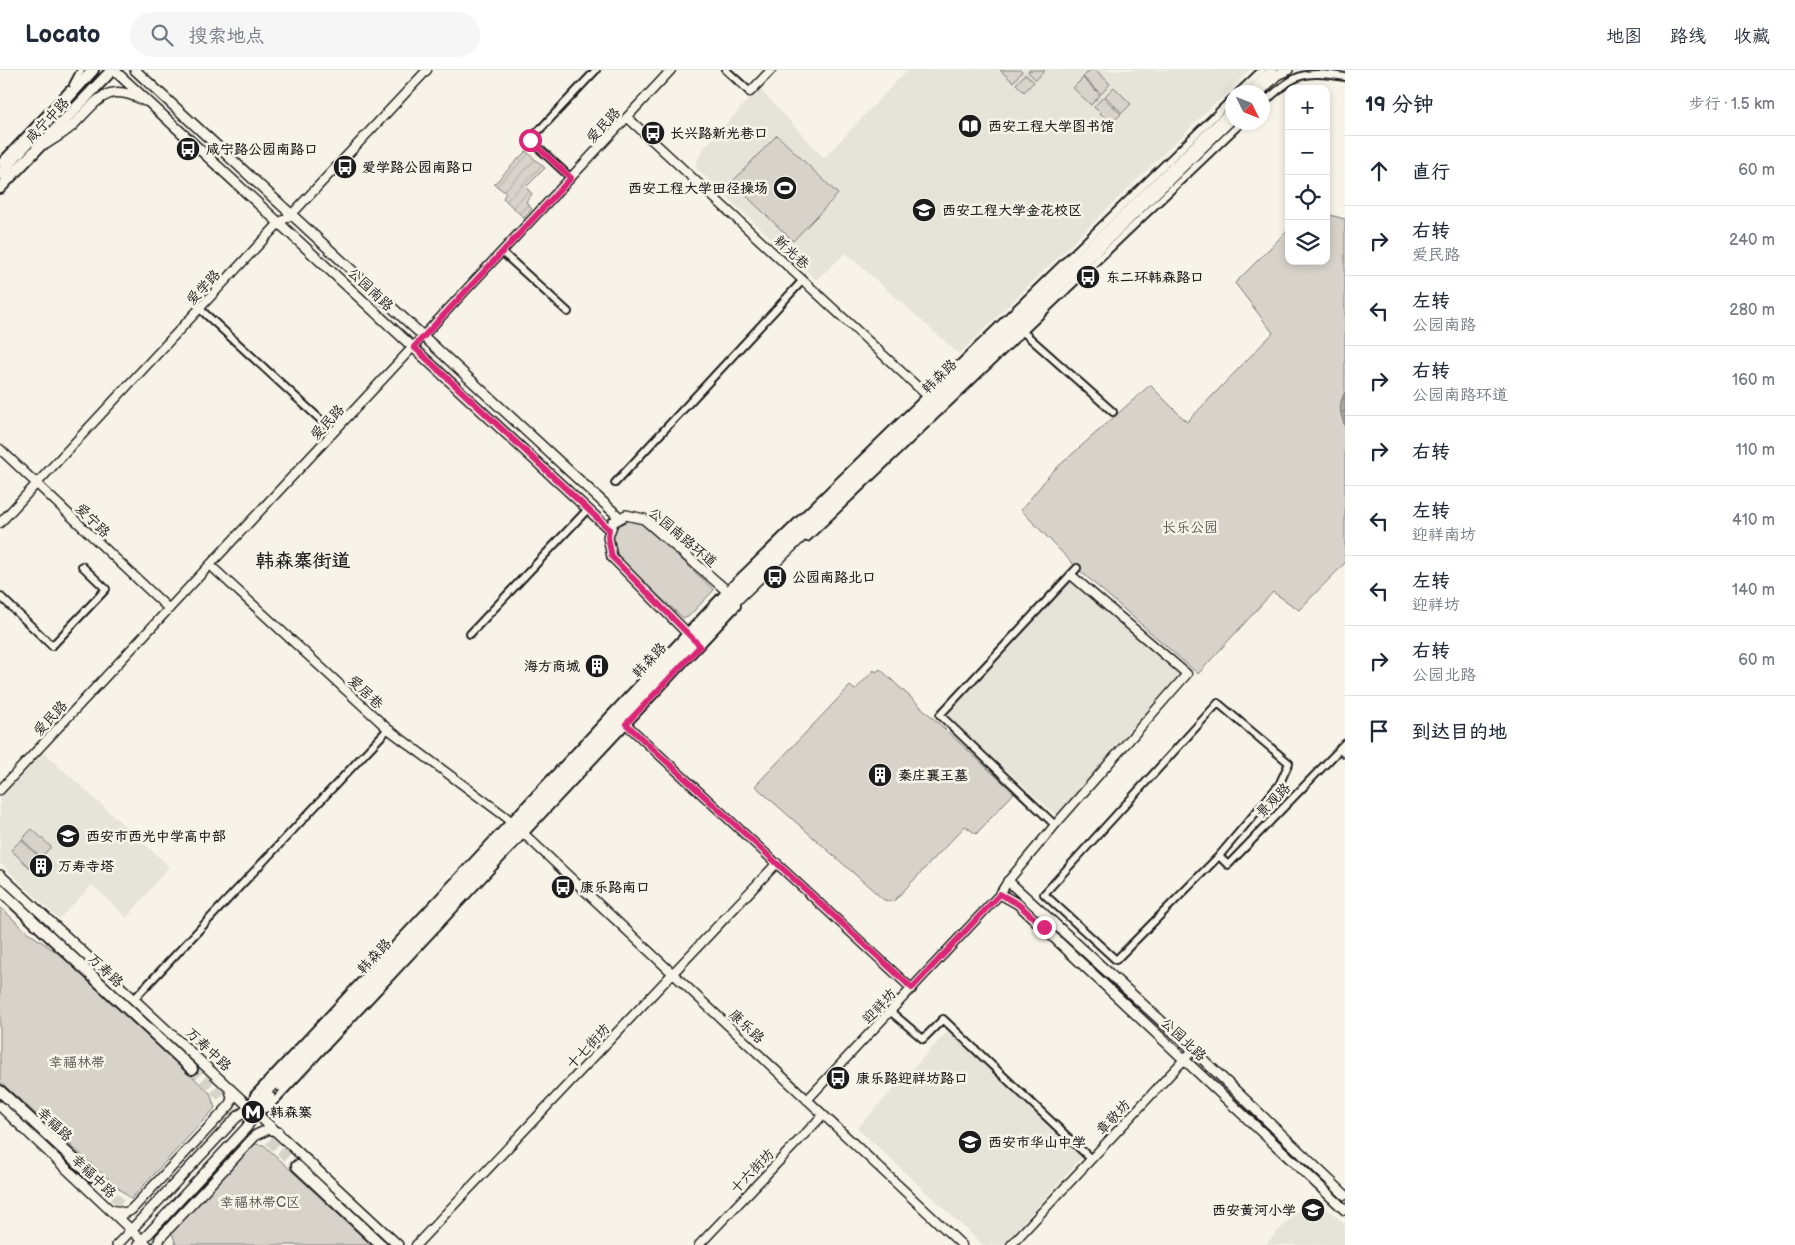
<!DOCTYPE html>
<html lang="zh">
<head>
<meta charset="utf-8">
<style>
	:root { --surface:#fff; --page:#f6f6f7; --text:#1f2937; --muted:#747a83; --line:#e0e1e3 }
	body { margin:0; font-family:"Balsamiq Sans","LXGW WenKai TC",sans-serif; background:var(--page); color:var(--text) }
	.controls { position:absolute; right:15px; top:15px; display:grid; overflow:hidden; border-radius:10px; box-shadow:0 2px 8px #0003 }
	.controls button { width:45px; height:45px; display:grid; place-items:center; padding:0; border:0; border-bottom:1px solid var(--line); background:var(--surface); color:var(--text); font:25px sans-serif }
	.compass { position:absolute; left:1225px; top:15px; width:45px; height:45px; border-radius:50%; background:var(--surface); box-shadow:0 2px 8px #0003; rotate:133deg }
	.stop { position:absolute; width:15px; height:15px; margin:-11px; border:4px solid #db2777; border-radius:50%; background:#fff }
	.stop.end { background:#db2777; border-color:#fff; box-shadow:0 1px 5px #0008 }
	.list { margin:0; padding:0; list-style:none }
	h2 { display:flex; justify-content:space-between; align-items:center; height:65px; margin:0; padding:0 20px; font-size:21px }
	h2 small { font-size:16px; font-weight:400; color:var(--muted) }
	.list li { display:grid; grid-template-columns:32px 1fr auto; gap:15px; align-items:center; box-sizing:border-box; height:70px; padding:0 20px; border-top:1px solid var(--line) }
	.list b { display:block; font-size:19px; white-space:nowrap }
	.list p { margin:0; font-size:16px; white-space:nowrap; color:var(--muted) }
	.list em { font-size:16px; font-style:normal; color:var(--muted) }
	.icon { flex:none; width:28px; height:28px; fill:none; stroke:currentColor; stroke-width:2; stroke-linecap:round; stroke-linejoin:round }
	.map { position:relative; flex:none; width:1345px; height:1175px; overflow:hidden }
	header { display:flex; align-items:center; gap:30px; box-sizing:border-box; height:70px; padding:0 25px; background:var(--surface); border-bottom:1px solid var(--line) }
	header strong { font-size:24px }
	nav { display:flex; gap:28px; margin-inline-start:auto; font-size:18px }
	.search { width:350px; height:45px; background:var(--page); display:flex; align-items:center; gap:12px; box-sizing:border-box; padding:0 18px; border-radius:28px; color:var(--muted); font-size:19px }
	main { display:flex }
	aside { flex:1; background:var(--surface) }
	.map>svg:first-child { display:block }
	.built { fill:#e6e3d9 }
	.park { fill:#d7d3cb; stroke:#7a7874 }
	.garden { fill:url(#garden-furrows); stroke:#7a7874 }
	.water { fill:url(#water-waves); stroke:#72716c }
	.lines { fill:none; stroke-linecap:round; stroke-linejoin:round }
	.primary-tunnel { stroke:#d6d3c9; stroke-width:10; stroke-dasharray:10 5; stroke-linecap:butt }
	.minor-casing { stroke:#1c1c1c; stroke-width:10 }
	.tertiary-casing { stroke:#1c1c1c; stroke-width:11 }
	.secondary-casing { stroke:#1c1c1c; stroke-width:12 }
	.primary-casing { stroke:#1c1c1c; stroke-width:14 }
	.minor { stroke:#f7f3e8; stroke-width:6 }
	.tertiary { stroke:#f7f3e8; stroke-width:8 }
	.secondary { stroke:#f7f3e8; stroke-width:9 }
	.primary { stroke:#f7f3e8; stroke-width:10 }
	.route { stroke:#db2777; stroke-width:6 }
	.labels { text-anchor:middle; stroke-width:5; stroke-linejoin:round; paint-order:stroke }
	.street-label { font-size:14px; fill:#1c1c1c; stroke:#f7f3e8 }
	.poi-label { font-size:14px; font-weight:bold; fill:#1c1c1c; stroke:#f7f3e8; text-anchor:start }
	.park-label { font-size:14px; fill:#545351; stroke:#f7f3e8 }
	.district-label { font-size:19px; font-weight:bold; fill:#1c1c1c; stroke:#f7f3e8 }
</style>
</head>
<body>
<header>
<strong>Locato</strong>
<div class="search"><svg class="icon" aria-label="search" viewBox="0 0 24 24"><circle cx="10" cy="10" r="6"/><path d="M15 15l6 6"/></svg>搜索地点</div>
<nav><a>地图</a><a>路线</a><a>收藏</a></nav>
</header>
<main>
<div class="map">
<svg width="1345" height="1175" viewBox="0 0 1345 1175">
	<defs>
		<pattern id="garden-furrows" width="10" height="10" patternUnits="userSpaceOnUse" patternTransform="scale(1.25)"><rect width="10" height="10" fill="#d7d3cb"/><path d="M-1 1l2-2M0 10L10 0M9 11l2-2" fill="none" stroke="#b8b5ae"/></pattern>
		<pattern id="water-waves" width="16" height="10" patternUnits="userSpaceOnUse" patternTransform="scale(1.25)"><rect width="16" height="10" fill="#aca9a2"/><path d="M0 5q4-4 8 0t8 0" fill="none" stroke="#8b8983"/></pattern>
	</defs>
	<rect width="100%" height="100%" fill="#f7f3e8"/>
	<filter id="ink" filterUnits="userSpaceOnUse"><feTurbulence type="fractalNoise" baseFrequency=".02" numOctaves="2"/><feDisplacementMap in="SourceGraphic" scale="10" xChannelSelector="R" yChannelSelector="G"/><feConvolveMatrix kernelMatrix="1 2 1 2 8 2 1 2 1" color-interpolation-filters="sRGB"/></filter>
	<g filter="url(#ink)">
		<!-- built -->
		<path class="built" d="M907,0H1249L959,284L846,183L816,210L695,97L702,80L759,18L824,88Z
			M1075,506L1186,601L1056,745L944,644Z
			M42,681L169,796L127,848L92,815L59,849L0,793V726Z
			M948,961L1083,1086L1003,1175H983L857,1058Z
			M1312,1126L1345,1154V1175H1265Z"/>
		<!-- park -->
		<path class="park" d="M1000,0H1020L1022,2L1013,12Z
			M1029,0H1045L1036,10L1028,2Z
			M1090,0H1096L1110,14L1101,24L1083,7Z
			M1025,4L1034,12L1024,22L1016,14Z
			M1083,8L1100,25L1091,35L1073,18Z
			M1114,17L1131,34L1122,43L1105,26Z
			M1103,27L1121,44L1111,54L1094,37Z
			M777,65L838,124L793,171L732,112Z
			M1326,144L1345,149V493L1299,540L1273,522L1198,604L1079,500L1021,440L1052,402L1150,315L1187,352L1273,263L1235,213L1289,159V191H1326Z
			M630,450L643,453L714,520L688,547L683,548L619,490L615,483L613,464L620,454Z
			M880,599L1014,723L976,764L965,756L893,832L884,830L755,716L850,616L855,620L874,600L876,602Z
			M32,759L51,777L41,787L22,769Z
			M21,770L40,788L30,798L11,780Z
			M0,837L26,861L62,886L210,1023L215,1038L131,1129L0,1012Z
			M254,1074L264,1075L371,1175H176L172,1162Z"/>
		<!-- garden -->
		<path class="garden" d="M526,81L545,98L526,117L532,124L526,132L532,139L524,148L503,128L506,123L494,114Z"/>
		<!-- water -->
		<path class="water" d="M1345,322V356C1340,344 1338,334 1345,322Z"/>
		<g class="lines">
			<!-- primary-tunnel -->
			<path class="primary-tunnel" d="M192,999L297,1096
				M92,1106L165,1175"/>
			<!-- minor casing -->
			<g class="minor-casing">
				<path id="minor" d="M726,0L750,22
					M73,15L81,0
					M1239,22L1262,0
					M1262,34C1296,4 1300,0 1345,7
					M0,93L69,20
					M571,108L530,70L596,0
					M502,182L568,242
					M200,239L334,362
					M1022,261L1113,342
					M615,413L803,210
					M807,468L1242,52
					M0,526L52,576L106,519L82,496
					M470,564L588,439
					M1218,633L1289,693L1279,715L1219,786L1116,890L1044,824Z
					M1055,755L940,645L1077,498
					M1219,786L1228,795L1340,679
					M134,929L388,659
					M891,942L923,969L943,949L1091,1089
					M251,1037L254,1025L726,521L1232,29
					M257,1041L268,1038L737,536"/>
			</g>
			<!-- tertiary casing -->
			<g class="tertiary-casing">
				<path id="tertiary" d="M750,22L771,0
					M627,47L935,333
					M0,379L169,539
					M0,453L279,153L292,144L427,0
					M210,495L388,659L506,747L962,1175
					M626,654L912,919
					M1345,674L1340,679L1345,683
					M0,720L671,0
					M807,1030L1000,824L1008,811L1055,755L1187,604L1071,505
					M416,1175L777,793
					M699,1175L823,1045
					M1011,1175L1193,980"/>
			</g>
			<!-- secondary casing -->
			<g class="secondary-casing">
				<path id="secondary" d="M114,0L609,459
					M135,0L619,447
					M1250,22L1272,0
					M1260,22L1277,5L1288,0
					M46,74C55,68 64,63 72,56C98,31 106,10 145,31
					M694,570L612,487L608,467L613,452L626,445L644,449L734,527
					M0,805L398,1175
					M1008,811L1193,980L1345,1125
					M1000,824L1018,834L1345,1140
					M280,1016L695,571L1232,49
					M0,1036L147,1175
					M111,1140L125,1143L131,1140L230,1035L232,1027L229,1017
					M117,1175L236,1048L259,1030L730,525L1232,40
					M138,1175L247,1057L256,1041L270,1027
					M158,1175L160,1168L256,1065L269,1059L278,1062"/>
			</g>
			<!-- primary casing -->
			<g class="primary-casing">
				<path id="primary" d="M0,104L93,0
					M0,118L112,0
					M0,820L192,999
					M0,1021L92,1106
					M297,1096L381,1175"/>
			</g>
			<!-- minor -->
			<use href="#minor" class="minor"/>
			<!-- tertiary -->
			<use href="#tertiary" class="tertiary"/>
			<!-- secondary -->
			<use href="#secondary" class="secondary"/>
			<!-- primary -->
			<use href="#primary" class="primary"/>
		</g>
	</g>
	<g class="lines" filter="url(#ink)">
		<!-- route -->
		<path class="route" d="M530,70L571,108L414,277L609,459L608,467L612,487L700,576L626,654L912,918L1000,824L1018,834L1044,857"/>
	</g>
	<!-- icons -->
	<defs>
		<g id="library-disc" transform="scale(1.25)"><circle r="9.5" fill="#1c1c1c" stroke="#f7f3e8"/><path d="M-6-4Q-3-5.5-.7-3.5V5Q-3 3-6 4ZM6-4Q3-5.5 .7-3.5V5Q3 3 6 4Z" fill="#fff"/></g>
		<g id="bus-disc" transform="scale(1.25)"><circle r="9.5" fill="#1c1c1c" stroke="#f7f3e8"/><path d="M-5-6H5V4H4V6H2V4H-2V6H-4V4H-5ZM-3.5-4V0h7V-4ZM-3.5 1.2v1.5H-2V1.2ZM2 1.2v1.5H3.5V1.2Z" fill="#fff"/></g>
		<g id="stadium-disc" transform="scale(1.25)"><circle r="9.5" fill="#1c1c1c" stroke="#f7f3e8"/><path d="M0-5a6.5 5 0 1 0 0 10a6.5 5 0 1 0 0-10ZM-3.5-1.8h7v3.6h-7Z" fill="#fff"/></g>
		<g id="university-disc" transform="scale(1.25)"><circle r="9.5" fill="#1c1c1c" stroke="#f7f3e8"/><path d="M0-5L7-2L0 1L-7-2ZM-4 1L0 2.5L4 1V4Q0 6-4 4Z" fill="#fff"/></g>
		<g id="building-disc" transform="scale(1.25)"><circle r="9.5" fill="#1c1c1c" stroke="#f7f3e8"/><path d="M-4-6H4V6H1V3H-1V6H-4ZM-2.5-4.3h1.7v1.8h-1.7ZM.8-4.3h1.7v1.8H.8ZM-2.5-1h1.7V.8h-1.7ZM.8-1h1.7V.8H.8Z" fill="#fff"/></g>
		<g id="school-disc" transform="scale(1.25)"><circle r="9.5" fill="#1c1c1c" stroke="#f7f3e8"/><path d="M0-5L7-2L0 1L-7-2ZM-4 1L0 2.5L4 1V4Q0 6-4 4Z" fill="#fff"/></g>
		<g id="metro-disc" transform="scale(1.25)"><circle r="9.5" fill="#1c1c1c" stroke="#f7f3e8"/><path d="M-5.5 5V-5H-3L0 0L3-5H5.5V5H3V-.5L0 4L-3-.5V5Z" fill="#fff"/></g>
	</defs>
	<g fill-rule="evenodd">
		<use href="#library-disc" x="970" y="56"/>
		<use href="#bus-disc" x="653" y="63"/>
		<use href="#bus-disc" x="188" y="79"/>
		<use href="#bus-disc" x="345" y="97"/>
		<use href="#stadium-disc" x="785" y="118"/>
		<use href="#university-disc" x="924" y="140"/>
		<use href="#bus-disc" x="1088" y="207"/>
		<use href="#bus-disc" x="775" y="507"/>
		<use href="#building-disc" x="597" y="596"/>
		<use href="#building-disc" x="880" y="705"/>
		<use href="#school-disc" x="68" y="766"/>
		<use href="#building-disc" x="41" y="796"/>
		<use href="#bus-disc" x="563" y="817"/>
		<use href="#bus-disc" x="838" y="1008"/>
		<use href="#metro-disc" x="253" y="1042"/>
		<use href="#school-disc" x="970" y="1072"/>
		<use href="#school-disc" x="1313" y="1140"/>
	</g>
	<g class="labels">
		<!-- street labels -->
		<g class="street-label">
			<text transform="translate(47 50) rotate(-47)" y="5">咸宁中路</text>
			<text transform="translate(603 55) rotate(-47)" y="5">爱民路</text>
			<text transform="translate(792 182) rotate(43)" y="5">新光巷</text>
			<text transform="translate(203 217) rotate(-47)" y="5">爱学路</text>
			<text transform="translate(371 219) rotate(43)" y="5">公园南路</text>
			<text transform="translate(939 306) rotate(-44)" y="5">韩森路</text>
			<text transform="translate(327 352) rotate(-47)" y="5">爱民路</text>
			<text transform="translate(93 450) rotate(44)" y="5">爱宁路</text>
			<text transform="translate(683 467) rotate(40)" y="5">公园南路环道</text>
			<text transform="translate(649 590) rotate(-47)" y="5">韩森路</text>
			<text transform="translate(366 622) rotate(43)" y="5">爱居巷</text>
			<text transform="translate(50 648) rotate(-47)" y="5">爱民路</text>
			<text transform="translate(1273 730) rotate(-46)" y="5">景观路</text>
			<text transform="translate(374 886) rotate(-47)" y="5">韩森路</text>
			<text transform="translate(106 900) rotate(43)" y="5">万寿路</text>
			<text transform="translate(879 936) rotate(-47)" y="5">迎祥坊</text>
			<text transform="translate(747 956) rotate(43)" y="5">康乐路</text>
			<text transform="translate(1184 969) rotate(43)" y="5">公园北路</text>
			<text transform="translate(588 976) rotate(-47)" y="5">十七街坊</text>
			<text transform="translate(209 979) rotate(43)" y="5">万寿中路</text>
			<text transform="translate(1113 1047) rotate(-47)" y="5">章敬坊</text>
			<text transform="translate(55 1054) rotate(43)" y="5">幸福路</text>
			<text transform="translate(752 1101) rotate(-46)" y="5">十六街坊</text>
			<text transform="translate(94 1106) rotate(44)" y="5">幸福中路</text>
		</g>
		<!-- poi labels -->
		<g class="poi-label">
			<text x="988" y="61">西安工程大学图书馆</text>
			<text x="670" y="68">长兴路新光巷口</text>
			<text x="206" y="84">咸宁路公园南路口</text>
			<text x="362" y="102">爱学路公园南路口</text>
			<text x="768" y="123" text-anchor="end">西安工程大学田径操场</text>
			<text x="942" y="145">西安工程大学金花校区</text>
			<text x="1106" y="212">东二环韩森路口</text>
			<text x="792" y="512">公园南路北口</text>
			<text x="580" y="601" text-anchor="end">海方商城</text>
			<text x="898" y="710">秦庄襄王墓</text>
			<text x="86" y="771">西安市西光中学高中部</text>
			<text x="58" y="801">万寿寺塔</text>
			<text x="580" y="822">康乐路南口</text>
			<text x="856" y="1013">康乐路迎祥坊路口</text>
			<text x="270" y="1047">韩森寨</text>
			<text x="988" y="1077">西安市华山中学</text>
			<text x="1296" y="1145" text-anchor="end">西安黄河小学</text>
		</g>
		<!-- park labels -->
		<g class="park-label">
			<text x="1190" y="462">长乐公园</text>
			<text x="77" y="997">幸福林带</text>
			<text x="260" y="1137">幸福林带C区</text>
		</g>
		<!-- district labels -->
		<g class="district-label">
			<text x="303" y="497">韩森寨街道</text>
		</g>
	</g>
</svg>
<div class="controls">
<button>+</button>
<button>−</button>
<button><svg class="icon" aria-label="locate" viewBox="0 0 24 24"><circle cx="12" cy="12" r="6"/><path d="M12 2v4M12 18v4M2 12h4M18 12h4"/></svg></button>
<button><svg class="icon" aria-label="layers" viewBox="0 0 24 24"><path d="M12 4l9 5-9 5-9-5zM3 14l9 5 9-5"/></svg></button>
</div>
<svg class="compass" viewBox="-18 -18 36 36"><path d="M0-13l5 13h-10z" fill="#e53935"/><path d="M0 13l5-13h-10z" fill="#747a83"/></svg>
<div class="stop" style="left:530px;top:70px"></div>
<div class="stop end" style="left:1044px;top:857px"></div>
</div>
<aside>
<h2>19 分钟<small>步行 · 1.5 km</small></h2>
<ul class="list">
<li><svg class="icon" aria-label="ahead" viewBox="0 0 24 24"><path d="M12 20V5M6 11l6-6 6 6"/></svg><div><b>直行</b></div><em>60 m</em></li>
<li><svg class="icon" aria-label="right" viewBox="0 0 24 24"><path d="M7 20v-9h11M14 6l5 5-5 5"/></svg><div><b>右转</b><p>爱民路</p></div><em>240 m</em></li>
<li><svg class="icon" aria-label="left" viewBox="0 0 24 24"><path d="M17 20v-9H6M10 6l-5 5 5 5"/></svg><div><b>左转</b><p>公园南路</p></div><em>280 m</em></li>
<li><svg class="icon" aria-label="right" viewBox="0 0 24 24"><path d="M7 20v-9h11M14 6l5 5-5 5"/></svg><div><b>右转</b><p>公园南路环道</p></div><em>160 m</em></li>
<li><svg class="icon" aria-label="right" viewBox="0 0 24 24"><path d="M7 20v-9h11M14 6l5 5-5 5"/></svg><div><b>右转</b></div><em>110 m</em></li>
<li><svg class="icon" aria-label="left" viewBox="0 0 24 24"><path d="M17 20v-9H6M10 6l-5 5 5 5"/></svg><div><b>左转</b><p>迎祥南坊</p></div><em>410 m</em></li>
<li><svg class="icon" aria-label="left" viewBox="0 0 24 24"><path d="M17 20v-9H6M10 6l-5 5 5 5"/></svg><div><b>左转</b><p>迎祥坊</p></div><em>140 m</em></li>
<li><svg class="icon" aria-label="right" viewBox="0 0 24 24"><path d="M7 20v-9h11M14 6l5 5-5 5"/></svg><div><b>右转</b><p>公园北路</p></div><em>60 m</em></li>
<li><svg class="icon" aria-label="arrive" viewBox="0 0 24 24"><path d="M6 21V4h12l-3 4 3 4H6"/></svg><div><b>到达目的地</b></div></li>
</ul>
</aside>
</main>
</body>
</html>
